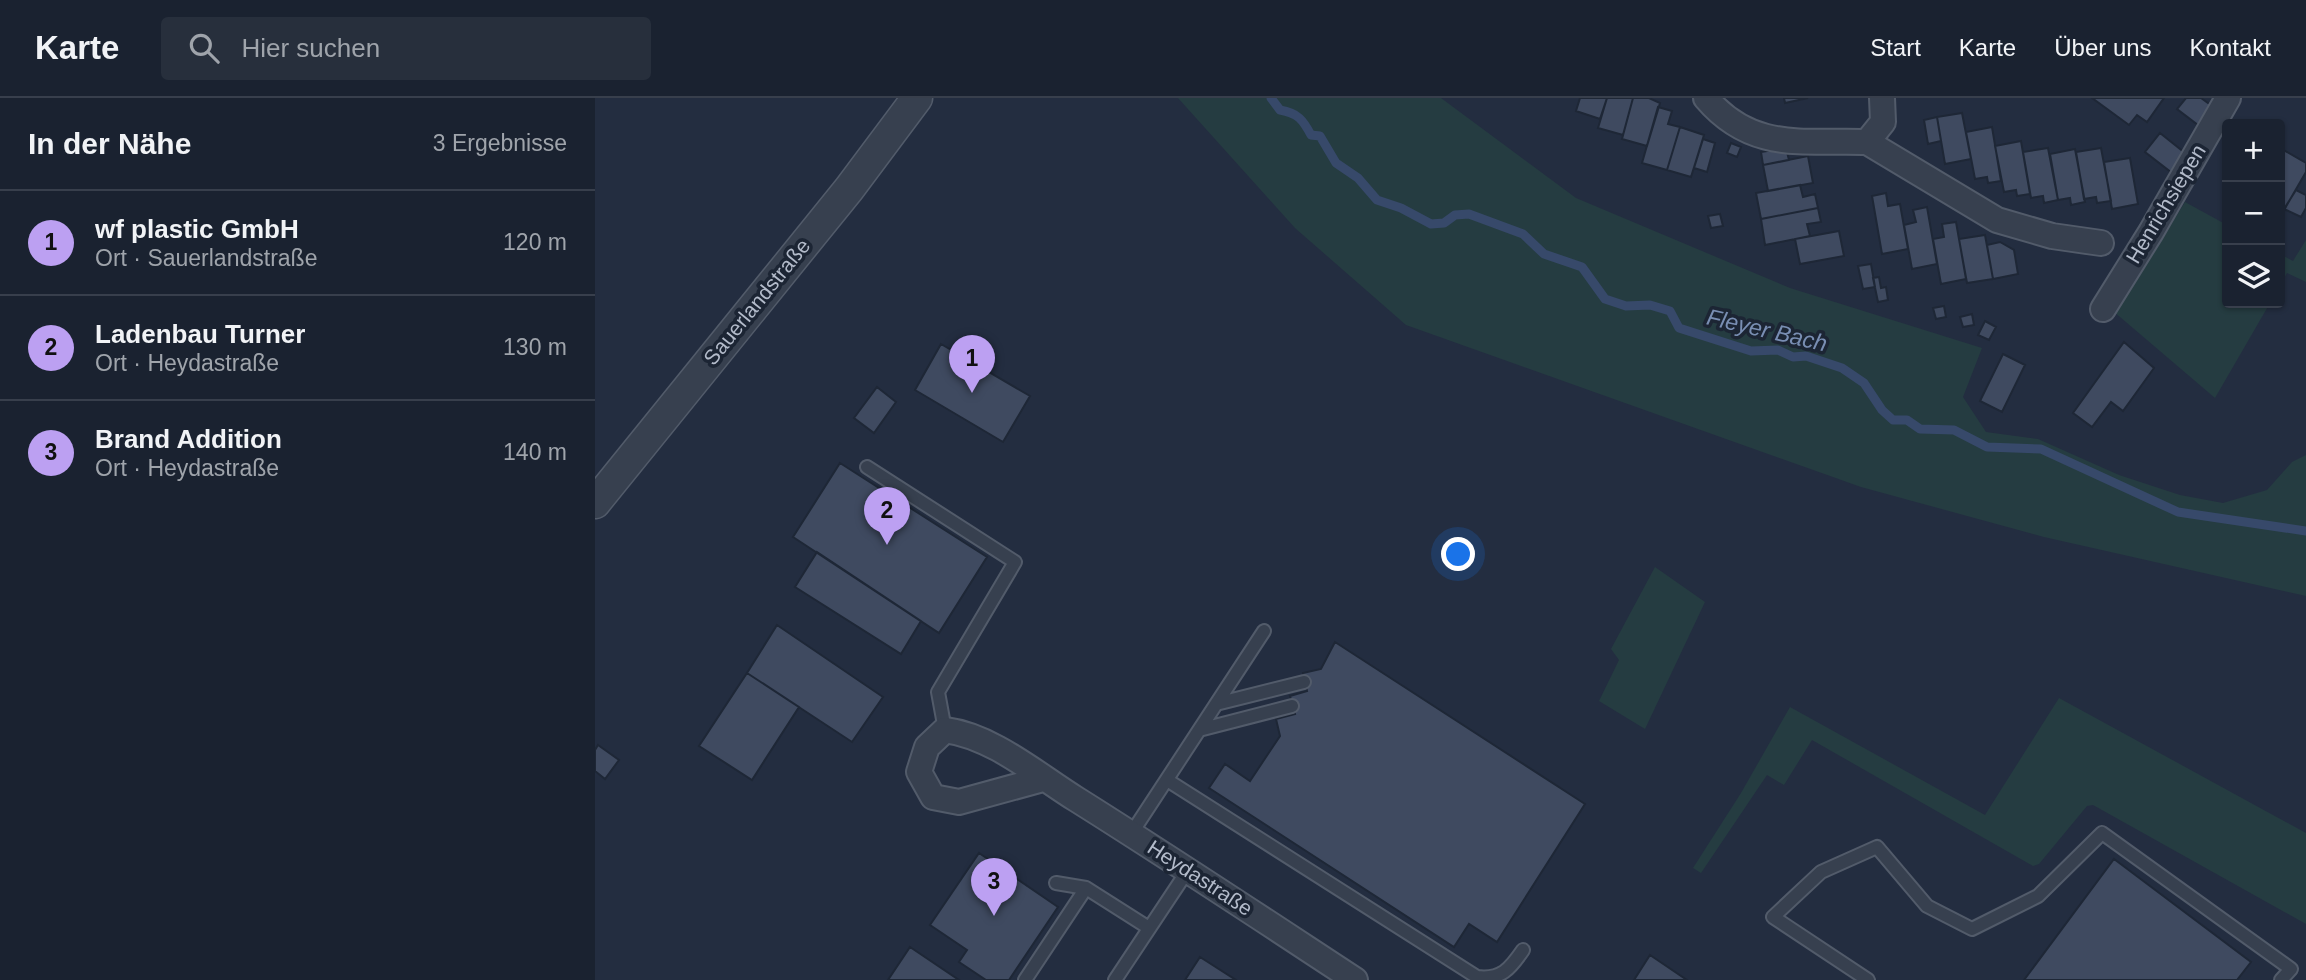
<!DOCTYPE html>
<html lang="de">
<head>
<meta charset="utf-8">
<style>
	:root { --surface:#1a2230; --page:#272f3c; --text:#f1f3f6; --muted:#9fa4ab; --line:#383f4c; --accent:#bca0f2 }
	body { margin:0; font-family:Helvetica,sans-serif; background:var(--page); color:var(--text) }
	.controls { position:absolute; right:21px; top:21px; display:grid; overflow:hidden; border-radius:7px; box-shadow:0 2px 5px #0004 }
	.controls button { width:63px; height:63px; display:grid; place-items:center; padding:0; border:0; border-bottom:2px solid var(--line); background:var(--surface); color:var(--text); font:35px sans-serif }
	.you { position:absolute; left:864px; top:457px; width:24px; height:24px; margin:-18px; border:5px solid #fff; border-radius:50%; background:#1a73e8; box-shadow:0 0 0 10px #1a73e833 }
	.badge { display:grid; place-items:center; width:46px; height:46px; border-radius:50%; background:var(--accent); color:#111; font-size:23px; font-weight:700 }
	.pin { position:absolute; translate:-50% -58px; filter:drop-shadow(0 2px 4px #0008) }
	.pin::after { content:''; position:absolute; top:37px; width:24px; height:21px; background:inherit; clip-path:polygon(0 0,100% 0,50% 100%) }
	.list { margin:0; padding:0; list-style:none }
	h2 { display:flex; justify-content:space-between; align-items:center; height:91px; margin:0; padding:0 28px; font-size:30px }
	h2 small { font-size:23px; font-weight:400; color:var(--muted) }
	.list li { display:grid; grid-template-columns:46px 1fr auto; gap:21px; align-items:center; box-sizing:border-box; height:105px; padding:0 28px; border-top:2px solid var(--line) }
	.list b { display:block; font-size:26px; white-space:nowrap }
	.list p { margin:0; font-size:23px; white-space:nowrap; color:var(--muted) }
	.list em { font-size:23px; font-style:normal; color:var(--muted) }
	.icon { flex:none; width:38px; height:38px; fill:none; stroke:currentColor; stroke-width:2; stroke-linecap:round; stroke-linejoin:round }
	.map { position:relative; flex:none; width:1711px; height:882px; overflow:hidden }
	header { display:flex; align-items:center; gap:42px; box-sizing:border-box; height:98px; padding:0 35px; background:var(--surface); border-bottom:2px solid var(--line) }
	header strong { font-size:33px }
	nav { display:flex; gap:38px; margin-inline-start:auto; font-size:24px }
	.search { width:490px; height:63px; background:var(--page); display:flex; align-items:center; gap:18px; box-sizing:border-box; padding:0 24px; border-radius:7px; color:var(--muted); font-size:26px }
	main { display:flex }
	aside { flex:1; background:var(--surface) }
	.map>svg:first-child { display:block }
	.green { fill:#253c41 }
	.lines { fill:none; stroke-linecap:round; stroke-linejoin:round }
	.stream { stroke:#37496a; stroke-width:9 }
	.building { fill:#3f4a60; stroke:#1e2736; stroke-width:2 }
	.service-casing { stroke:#525b6a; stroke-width:16 }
	.minor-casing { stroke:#525b6a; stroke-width:28 }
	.tertiary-casing { stroke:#525b6a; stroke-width:33 }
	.service { stroke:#37404f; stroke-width:12 }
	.minor { stroke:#37404f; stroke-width:24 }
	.tertiary { stroke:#37404f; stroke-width:30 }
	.labels { text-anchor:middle; stroke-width:7; stroke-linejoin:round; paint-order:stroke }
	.street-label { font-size:21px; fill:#b3bbca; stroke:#1c2534 }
	.water-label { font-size:23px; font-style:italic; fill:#798eb3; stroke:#1c2534 }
</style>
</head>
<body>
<header>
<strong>Karte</strong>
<div class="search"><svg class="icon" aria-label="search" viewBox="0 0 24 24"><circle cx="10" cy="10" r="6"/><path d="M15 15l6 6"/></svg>Hier suchen</div>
<nav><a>Start</a><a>Karte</a><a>Über uns</a><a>Kontakt</a></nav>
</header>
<main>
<aside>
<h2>In der Nähe<small>3 Ergebnisse</small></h2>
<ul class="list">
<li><span class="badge">1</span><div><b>wf plastic GmbH</b><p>Ort · Sauerlandstraße</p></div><em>120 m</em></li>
<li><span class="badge">2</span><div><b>Ladenbau Turner</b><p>Ort · Heydastraße</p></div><em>130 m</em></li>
<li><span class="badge">3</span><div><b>Brand Addition</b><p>Ort · Heydastraße</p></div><em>140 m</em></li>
</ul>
</aside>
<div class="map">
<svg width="1711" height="882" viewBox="0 0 1711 882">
	<rect width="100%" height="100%" fill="#232d40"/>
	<!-- green -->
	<path class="green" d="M583,0H846L981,100L1195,190L1387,250L1368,299L1391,334L1443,341L1524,377L1585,397L1628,405L1672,392L1697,364L1711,357V498L1449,439L1266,389L811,227L700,130Z
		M1590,104L1632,127V205H1675L1620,300L1518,213L1554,162Z
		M1711,142V184L1692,175L1685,187V156L1698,163Z
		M1060,469L1110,504L1050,631L1004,603L1024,562L1016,551Z
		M1464,600L1711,735V826L1498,707L1492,708L1444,766L1438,768L1217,642L1189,687L1172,677L1106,775L1098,770L1146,695L1195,609L1390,717Z"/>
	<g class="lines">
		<!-- stream -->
		<path class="stream" d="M676,0L685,12C703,15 708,22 716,37L725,38L741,65L763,80L782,102L806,110L836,126L849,125L860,117L874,116L928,136L949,156L987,169L1010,201L1031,208L1055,207L1075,213L1084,230L1156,253L1183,252L1198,259L1211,258L1247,270L1269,285L1287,312L1298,322H1312L1325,331L1359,332L1392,349L1446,351L1583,414L1711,433"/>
	</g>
	<!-- building -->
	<path class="building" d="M985,0H1012L1005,21L981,13Z
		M1012,0H1038L1028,37L1003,30Z
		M1038,0H1054L1065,5L1052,48L1027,41Z
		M1189,0H1213L1190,5Z
		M1497,0H1569L1552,24L1542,17L1534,27Z
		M1591,0H1606L1617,8L1603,27L1582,11Z
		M1063,9L1077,13L1073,26L1085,29L1072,72L1047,65Z
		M1367,15L1376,61L1350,66L1342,19Z
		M1342,19L1346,43L1333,46L1329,22Z
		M1085,29L1109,37L1096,79L1072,72Z
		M1397,29L1406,83L1393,85L1392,79L1380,81L1371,34Z
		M1565,35L1595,59L1581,78L1550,54Z
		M1108,41L1120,45L1112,74L1099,70Z
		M1426,43L1435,96L1422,98L1421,92L1409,94L1400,48Z
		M1136,45L1146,49L1142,59L1132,55Z
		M1191,50L1194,62L1168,67L1166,54Z
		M1453,50L1463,102L1449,105L1448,98L1436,100L1428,54Z
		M1506,50L1516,103L1502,105L1501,99L1489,101L1481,54Z
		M1685,50L1711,65V74L1685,119Z
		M1480,51L1490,104L1476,107L1475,100L1463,102L1455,56Z
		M1213,58L1218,85L1173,93L1168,67Z
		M1535,60L1543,106L1517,111L1509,64Z
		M1205,87L1208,99L1220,96L1223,110L1166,121L1161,95Z
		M1701,92L1711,97V110L1706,119L1689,111Z
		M1291,95L1293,108L1305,106L1313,151L1287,156L1277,98Z
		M1332,109L1342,166L1317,171L1309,127L1321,124L1318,112Z
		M1223,110L1226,124L1212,126L1215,138L1170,147L1166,121Z
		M1125,116L1128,128L1116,130L1113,118Z
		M1361,124L1371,181L1346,186L1338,141L1349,139L1347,126Z
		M1244,133L1249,158L1205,166L1200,141Z
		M1390,137L1398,181L1372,185L1364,141Z
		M1405,144L1419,152L1423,176L1398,181L1392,147Z
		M1276,166L1280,189L1268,191L1263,168Z
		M1284,179L1286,190L1291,189L1293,202L1283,204L1278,180Z
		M1349,208L1351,219L1341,221L1338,210Z
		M1377,216L1379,227L1368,229L1365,219Z
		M1390,223L1401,229L1394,242L1383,237Z
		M1529,244L1559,270L1528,313L1516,304L1497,329L1478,315Z
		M346,246L435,298L408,344L320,292Z
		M1408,256L1430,267L1407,314L1385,303Z
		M282,289L301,304L279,335L259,320Z
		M245,365L392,459L344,535L198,439Z
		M222,454L326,523L306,556L200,489Z
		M182,527L288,599L257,644L152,575Z
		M740,544L990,706L902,844L874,826L859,849L614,690L630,666L655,683L685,638L681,621L700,616L695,598L712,593L708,575L726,571Z
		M152,575L204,609L157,682L104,648Z
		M3,647L24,662L10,681L0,673V652Z
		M384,755L463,809L414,882H391L364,864L372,852L335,827Z
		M1519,761L1656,864L1642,882H1429Z
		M315,849L364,882H293Z
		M1055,857L1092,882H1039Z
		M605,859L641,882H590Z"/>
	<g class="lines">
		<!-- service casing -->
		<g class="service-casing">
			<path id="service" d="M272,369L420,464L343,594L350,632
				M621,606L709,584
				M604,632L697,608
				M572,682L882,879C906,882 915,871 928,852
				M536,736L669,533
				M461,785L491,790L554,830
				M430,882L491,790
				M520,882L593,772
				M1273,882L1178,819L1226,774L1282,749L1332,808L1377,831L1443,798L1507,735L1696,871L1686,882"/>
		</g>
		<!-- minor casing -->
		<g class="minor-casing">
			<path id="minor" d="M1111,0C1157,54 1207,42 1272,44L1288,24L1287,0
				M1272,44L1402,122L1457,138L1506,145
				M1508,211L1556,134L1633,0
				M448,681L364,704L338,699L324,674L332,649L350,632C397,638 441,676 481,701C575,760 667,821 760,882"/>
		</g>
		<!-- tertiary casing -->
		<g class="tertiary-casing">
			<path id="tertiary" d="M0,405L254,91L322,0"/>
		</g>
		<!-- service -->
		<use href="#service" class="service"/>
		<!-- minor -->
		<use href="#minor" class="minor"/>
		<!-- tertiary -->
		<use href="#tertiary" class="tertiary"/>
	</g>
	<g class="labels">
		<!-- street labels -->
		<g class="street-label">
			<text transform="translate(1571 106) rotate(-59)" y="7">Henrichsiepen</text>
			<text transform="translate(162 204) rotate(-51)" y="7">Sauerlandstraße</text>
			<text transform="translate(605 780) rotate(33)" y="7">Heydastraße</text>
		</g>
		<!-- water labels -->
		<g class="water-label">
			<text transform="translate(1172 232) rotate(13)" y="8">Fleyer Bach</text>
		</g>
	</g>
</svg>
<div class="controls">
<button>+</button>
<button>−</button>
<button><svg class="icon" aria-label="layers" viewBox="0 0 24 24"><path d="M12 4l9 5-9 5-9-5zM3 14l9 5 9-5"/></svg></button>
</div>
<div class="you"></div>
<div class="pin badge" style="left:377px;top:295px">1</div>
<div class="pin badge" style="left:292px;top:447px">2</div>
<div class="pin badge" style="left:399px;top:818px">3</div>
</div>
</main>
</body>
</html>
